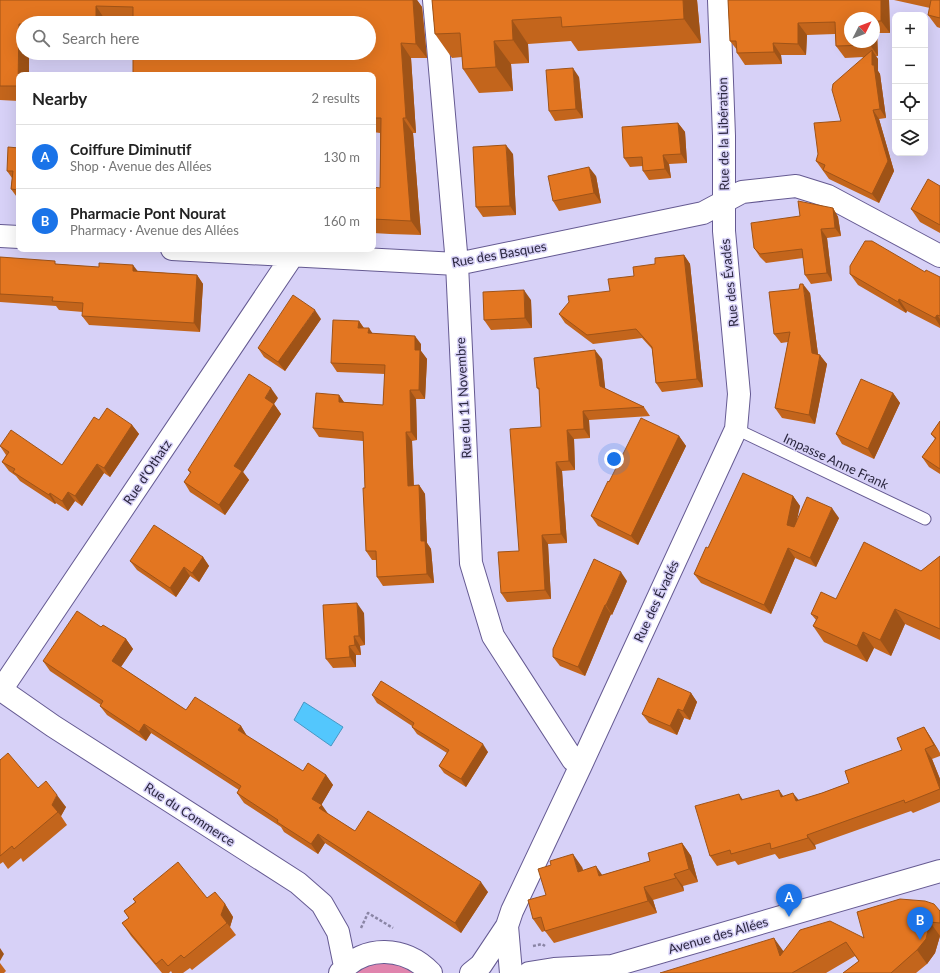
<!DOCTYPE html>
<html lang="en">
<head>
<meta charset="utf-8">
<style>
	:root { --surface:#fff; --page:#f2f2f2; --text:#222; --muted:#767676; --line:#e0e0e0; --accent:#1a73e8 }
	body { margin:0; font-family:Lato,sans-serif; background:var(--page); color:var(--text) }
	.controls { position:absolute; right:12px; top:12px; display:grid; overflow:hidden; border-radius:8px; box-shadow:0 4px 16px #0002 }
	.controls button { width:36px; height:36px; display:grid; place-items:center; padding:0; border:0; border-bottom:1px solid var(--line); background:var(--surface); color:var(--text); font:20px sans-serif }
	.compass { position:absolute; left:844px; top:12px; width:36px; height:36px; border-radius:50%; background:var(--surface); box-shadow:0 4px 16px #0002; rotate:48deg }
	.you { position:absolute; left:614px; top:459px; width:14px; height:14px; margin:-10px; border:3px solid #fff; border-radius:50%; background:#1a73e8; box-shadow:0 0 0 6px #1a73e833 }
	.badge { display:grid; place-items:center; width:26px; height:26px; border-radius:50%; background:var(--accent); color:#fff; font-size:13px; font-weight:700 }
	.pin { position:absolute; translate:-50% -33px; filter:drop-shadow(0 1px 2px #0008) }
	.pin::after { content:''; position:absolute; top:21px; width:14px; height:12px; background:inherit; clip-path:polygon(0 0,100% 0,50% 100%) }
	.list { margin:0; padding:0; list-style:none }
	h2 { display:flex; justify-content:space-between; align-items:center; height:52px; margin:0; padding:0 16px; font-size:17px }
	h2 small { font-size:13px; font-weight:400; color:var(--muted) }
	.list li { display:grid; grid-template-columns:26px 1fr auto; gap:12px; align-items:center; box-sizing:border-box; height:64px; padding:0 16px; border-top:1px solid var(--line) }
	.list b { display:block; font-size:15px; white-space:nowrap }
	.list p { margin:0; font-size:13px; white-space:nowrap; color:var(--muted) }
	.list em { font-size:13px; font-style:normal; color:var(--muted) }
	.icon { flex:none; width:22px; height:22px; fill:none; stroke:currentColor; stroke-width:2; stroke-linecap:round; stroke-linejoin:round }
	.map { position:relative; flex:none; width:940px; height:973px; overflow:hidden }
	.search { position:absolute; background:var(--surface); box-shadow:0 4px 16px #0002; left:16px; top:16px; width:360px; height:44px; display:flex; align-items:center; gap:10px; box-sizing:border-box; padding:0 14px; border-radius:22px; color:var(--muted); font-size:15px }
	.panel { position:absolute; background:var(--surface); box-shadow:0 4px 16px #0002; left:16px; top:72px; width:360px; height:180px; border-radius:8px }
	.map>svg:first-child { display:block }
	.green { fill:#e084ad }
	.water { fill:#53c7fd; stroke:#4797c4 }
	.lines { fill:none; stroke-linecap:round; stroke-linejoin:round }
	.service-casing { stroke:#655a92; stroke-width:13 }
	.minor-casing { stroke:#655a92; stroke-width:24 }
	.tertiary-casing { stroke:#655a92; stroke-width:24 }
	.path { stroke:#8a85a5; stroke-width:2.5; stroke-dasharray:3 2; stroke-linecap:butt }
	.service { stroke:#fff; stroke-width:11 }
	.minor { stroke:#fff; stroke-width:22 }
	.tertiary { stroke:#fff; stroke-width:22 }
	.wall { fill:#c3651c; fill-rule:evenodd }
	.shaded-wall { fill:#9f5317 }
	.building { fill:#e37621; stroke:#9f5317 }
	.labels { text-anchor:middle; stroke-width:3; stroke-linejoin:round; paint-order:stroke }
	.street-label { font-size:13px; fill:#2a263e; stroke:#d7d1f7 }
</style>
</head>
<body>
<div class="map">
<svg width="940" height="973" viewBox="0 0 940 973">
	<rect width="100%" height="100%" fill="#d7d1f7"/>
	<!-- green -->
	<path class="green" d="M378,957L424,973H348Z"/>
	<!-- water -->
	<path class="water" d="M304,702L343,727L331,746L294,720Z"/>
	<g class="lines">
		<!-- service casing -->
		<g class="service-casing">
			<path id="service" d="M736,429L925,519"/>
		</g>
		<!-- minor casing -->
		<g class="minor-casing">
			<path id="minor" d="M434,0L457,264L471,563L493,636L573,760L581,765
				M0,236L19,237
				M172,249L457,264L703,213L742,192L796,186L828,196L940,256
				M1,690L293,255
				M507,926L511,973
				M471,973L481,965L507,926L512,911L581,765L736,429L739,394L724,231V136L719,0"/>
		</g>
		<!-- tertiary casing -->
		<g class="tertiary-casing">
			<path id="tertiary" d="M0,689L53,726L298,883L322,904L338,932L345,966
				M340,973C364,944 405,946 431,973
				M529,973L554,969L612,966
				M597,973L612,966L940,871"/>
		</g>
		<!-- path -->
		<path class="path" d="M361,928L368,913L393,928
			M533,946L542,944L545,946"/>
		<!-- service -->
		<use href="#service" class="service"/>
		<!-- minor -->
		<use href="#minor" class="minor"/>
		<!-- tertiary -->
		<use href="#tertiary" class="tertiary"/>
	</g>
	<!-- wall -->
	<path class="wall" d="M0,0H417L422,7L427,58H411L416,133H413L421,235L390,234L373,233V187L380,188V133L373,132V75L133,21H106L23,23V53L19,75V101L0,100Z
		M432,0H697L701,43L578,51L571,41L528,44L529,63L511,64L513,91L479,93L463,69L462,57L452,58L435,34Z
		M728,0H889L890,33H877L878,56H876L878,59V71L880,74L886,118L879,119L894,171L879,203L829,179L816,161L841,121L863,57L845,58L836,46L835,34L807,35L806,55H781L782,64L745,65L737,53V50L730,41ZM850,18H874V42Z
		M894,0H940V28L937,27L928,15L930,8Z
		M579,77L583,118L555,121L549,111Z
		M678,123L685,132L687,163L669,164L671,178L649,180L643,171V166L630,167L624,158Z
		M19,148V200L11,189L12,178L7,171Z
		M513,154L516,215L483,217L476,207Z
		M596,176L601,203L559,211L553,201Z
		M940,186V233L920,222L911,209Z
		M833,208L838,217L841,236L827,238L832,281L811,284L805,275L803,258L766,263L760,257L754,248L800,216Z
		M684,255L690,264L703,387L662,392L656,383L652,349L642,338L593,344L565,323L559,314L610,291L634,276L655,264Z
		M0,257L58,264L138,271L197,275L203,284L200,332L89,325L82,316L83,312L59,310L56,306L0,302Z
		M925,272L940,277V328L907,311L906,313L858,285L850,274Z
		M810,293L818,354L827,364L815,424L782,418L775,408L788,342L781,343L774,334Z
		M531,300L532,328L491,330L484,320Z
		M321,319L285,371L264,357L258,348Z
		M359,321L364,328L373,334L421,344V351L427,359L425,399H416L417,440L412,441L414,486L419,485L425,494L427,543L431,549L434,583L383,586L377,577L376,560H372L366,551L365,488L363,441L319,437L313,428L339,395L344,402L383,405L385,374L337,372L331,363Z
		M602,359L605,389L644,407L650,416L589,420L590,438L574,439L575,470L562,471L567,543L548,544L551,599L507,602L501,593L519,551L541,427L539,390L537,388Z
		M893,393L900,403L874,459L842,444L836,434Z
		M278,398L274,404L281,414L243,472L249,480L225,515L190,492L184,482L190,473L188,470Z
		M99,420L132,425L139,434L110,477L104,473L82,506L75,501L68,511L56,503L55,504L20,481L16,476L9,471L2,462L6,455L0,446L62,465Z
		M940,421V474L929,467L922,457L935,439L931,434Z
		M679,436L686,446L638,545L598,526L591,516L609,482Z
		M793,496L800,506L796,521L839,518L816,567L795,558L771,614L701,583L694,574L708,548Z
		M940,556V640L905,624L891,656L874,648L867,662L824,642L813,626L816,620L811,614L836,599L921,571Z
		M203,557L209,566L199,582L190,576L176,597L137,570L130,561Z
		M627,581L612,615L611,614L585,676L560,666L553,657Z
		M364,613L365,645L360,646L361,655H356V667L333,668L326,659Z
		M101,627L126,639L133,649L121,667L186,710L241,726L247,736L303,771L326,775L333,785L321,805L328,814L355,831L488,892L461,933L325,843L318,854L284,832L281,827L244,803L237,793L239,790L151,733L146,741L107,715L100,706L101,705L50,671L43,661Z
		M691,693L697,702L690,720L684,718L677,735L649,723L642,714Z
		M372,695L488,752L466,787L444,773L439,766L447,753L417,734L412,727V726L377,703Z
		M924,727L931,738L940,753V756L932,759L940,779V802L913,813L911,811L815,845L816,849L779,859L775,854L738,865L735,861L717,866L710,856L783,796L799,800L822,793L849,783L902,750Z
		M0,760L38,788L66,807L61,816L67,825L23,862L21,858L8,869L3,862L0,864Z
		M682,843L691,856L698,882L683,886L684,891L653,900L657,913L554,943L545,931L542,932L533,919L546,895L582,867L583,870L602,875L650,861Z
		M207,898L225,904L233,917L230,927L236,935L192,970L190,968L183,973H172L171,971L169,973H162L131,936L122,923L129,918L124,911L135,902L133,899Z
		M940,911V936L935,953L927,964L916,973H843L859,961L855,956L826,973H660L783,951L864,938Z
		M0,963L6,971L4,973H0Z"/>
	<!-- shaded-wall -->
	<path class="shaded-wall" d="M413,0H417L422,7L427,58L416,44Z
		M683,0H697L701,43L684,19Z
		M881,0H889L890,33L881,21Z
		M96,6L106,21V23H96Z
		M512,20L528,44L529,63L513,40Z
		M798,23L807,35L806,55L798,44Z
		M19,24L23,30V53H29V75H19V87L18,86Z
		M874,29L877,33L878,56L870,45V42H874Z
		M494,41L511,64L513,91L496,67Z
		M401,43L411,58L416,133L406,118Z
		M773,43L781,55L782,64L774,52Z
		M872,50L878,59V71L880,74L886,118L880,109L872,65Z
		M573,68L579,77L583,118L576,109Z
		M873,110L879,119L894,171L879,203L872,194Z
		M403,118L413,133L421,235L411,221Z
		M678,123L685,132L687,163L681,154Z
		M506,145L513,154L516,215L510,206Z
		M663,155L669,164L671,178L665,169Z
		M589,167L596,176L601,203L594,193Z
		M833,208L838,217L841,236L835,228Z
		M821,229L827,238L832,281L827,273Z
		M684,255L690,264L703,387L697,379Z
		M133,265L140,274L133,271Z
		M197,275L203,284L200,332L194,323Z
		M803,284L810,293L819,362L820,355L827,364L815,424L809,415L812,353Z
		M524,290L531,300L532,328L525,318Z
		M899,299L907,311L906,313L898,302Z
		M315,310L321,319L285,371L278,362Z
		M937,315L940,319V326L935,318Z
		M359,321L365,330L358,328Z
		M369,328L375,337L368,333Z
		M415,336L421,344V351L427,359L425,399L419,390L415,350Z
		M595,350L602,359L606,395L600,386Z
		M271,388L278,398L271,408L265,398Z
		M410,390L416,399L417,440L411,432Z
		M893,393L900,403L874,459L868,449Z
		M339,395L345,404L339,402Z
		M274,404L281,414L243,472L249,480L225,515L219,505L234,466Z
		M583,411L589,420L590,438L584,429Z
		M132,425L139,434L110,477L104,468Z
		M567,430L574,439L575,470L569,461Z
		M406,432L412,441L414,495L408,486Z
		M679,436L686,446L638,545L631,536Z
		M556,462L562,471L567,543L561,534Z
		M97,464L104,473L82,506L75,496Z
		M419,485L425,494L427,543L431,549L434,583L427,574L421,541Z
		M68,492L75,501L68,511L62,501Z
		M50,493L56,503L55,504L49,495Z
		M793,496L800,506L794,535L787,525Z
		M832,508L839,518L816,567L810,558Z
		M542,535L548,544L551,599L545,590Z
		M788,548L795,558L771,614L764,605Z
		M203,557L209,566L199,582L192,573Z
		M184,567L190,576L176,597L170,588Z
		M621,572L627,581L612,615L606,605Z
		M357,603L364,613L365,645L359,636Z
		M605,605L611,614L585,676L578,667Z
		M895,609L905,624L891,656L880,640Z
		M863,632L874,648L867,662L857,646Z
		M354,636L360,646L361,655L355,645Z
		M126,639L133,649L118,671L112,661Z
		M349,646L356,655V667L350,657Z
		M691,693L697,702L690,720L683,711Z
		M678,709L684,718L677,735L670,726Z
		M144,724L151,733L146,741L139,732Z
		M241,726L247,736L238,730Z
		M924,727L931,738L940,753L934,745Z
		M483,744L488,752L466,787L461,779Z
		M925,749L932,759L940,779V788Z
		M326,775L333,785L319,809L312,799Z
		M779,790L786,800L781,797Z
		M793,793L801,803L796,801Z
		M739,794L746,804L741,800Z
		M57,795L66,807L61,816L52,805Z
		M322,805L329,815L319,808Z
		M318,834L325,843L318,854L311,844Z
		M807,835L815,845L816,849L808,838Z
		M682,843L691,856L698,882L689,869Z
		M573,854L582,867L587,884L578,872Z
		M596,866L605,879L599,876Z
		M674,874L683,886L684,891L676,878Z
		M481,882L488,892L461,933L455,923Z
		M644,887L653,900L657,913L648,901Z
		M225,904L233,917L230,927L221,915Z
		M930,922L940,936L935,953L927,964L917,950Z
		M774,938L784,952L780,956Z
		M0,948L4,954L0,961Z"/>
	<!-- building -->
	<path class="building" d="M0,0H413L416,44L401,43L406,118H403L411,221L373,219V187L380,188L381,118H373V75H133V53H369V23H133V7L96,6V23H23V24H19L18,86H0Z
		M432,0H683L684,19L562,27L561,17L512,20L513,40L494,41L496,67L463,69L460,33L435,34Z
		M728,0H881V21H874V18H850V42H870V45L836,46L835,22L798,23V44L773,43L774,52L737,53L736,41H730Z
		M931,0H940V18L928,15Z
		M872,50V65H874L880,109L873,110L888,161L872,194L823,170L825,165L816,161L818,154L814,123L841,121L832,90L833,84Z
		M573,68L576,109L549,111L546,70Z
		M678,123L681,154L663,155L665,169L643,171L642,157L624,158L622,127Z
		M506,145L510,206L476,207L473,147Z
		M8,147L19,148V190L11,189L13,171H7Z
		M589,167L594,193L553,201L548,176Z
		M928,179L940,186V225L911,209Z
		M798,201L833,208L835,228L821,229L827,273L805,275L802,249L760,254L754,248L751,223L800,216Z
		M865,241H872L925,272L926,270L940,277V316L937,315L935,318L899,299L898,302L850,274V266Z
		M684,255L697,379L656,383L652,347L636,329L587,335L559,314L569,302L568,296L610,291L608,279L634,276L633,267L655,264V258Z
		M0,257L55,261V264L99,267V263L133,265V271L197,275L194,323L82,316L83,303L52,301L53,297L0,294Z
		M800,284H803L812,353L820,355L809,415L775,408L790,332L774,334L769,292L799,289Z
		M524,290L525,318L484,320L483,292Z
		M293,295L315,310L278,362L258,348Z
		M333,320L359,321L358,328H369L368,333L415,336V350H420L419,390H410L411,432H406L408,486L419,485L421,541H425L427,574L377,577L376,551H366L363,488H365L363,432L313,428L316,393L339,395V402L383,405L385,365L331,363Z
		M595,350L600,386L644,407L583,411L584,429L567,430L569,461L556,462L561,534L542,535L545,590L501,593L498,552L519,551L510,429L541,427L539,388H537L534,358Z
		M249,374L271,388L265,398L274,404L234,466L242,471L219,505L184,482L191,472L188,470Z
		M861,379L893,393L868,449L836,434Z
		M107,408L132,425L104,468L97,464L75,496L68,492L62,501L50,493L49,495L13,472L15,469L2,462L9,452L0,446L11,430L62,465L94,417L99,420Z
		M641,418L679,436L631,536L591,516L608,481L609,482Z
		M940,421V469L922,457L936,438L931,434Z
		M743,473L793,496L787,525L794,527L807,497L832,508L810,558L788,548L764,605L694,574L706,547L708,548Z
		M154,525L203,557L192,573L184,567L170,588L130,561Z
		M864,542L921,571L940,556V629L895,609L880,640L863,632L857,646L813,626L818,617L811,614L821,592L836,599Z
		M594,559L621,572L606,605H605L578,667L553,657V649Z
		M357,603L359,636H354L355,645L349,646L350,657L326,659L323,605Z
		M77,611L101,627L103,625L126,639L112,661L186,710L195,697L241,726L238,730L303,771L308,763L326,775L312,799L322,805L319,808L355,831L368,811L481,882L455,923L318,834L311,844L277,822L278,820L237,793L241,786L144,724L139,732L100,706L103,701L43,661Z
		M658,678L691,693L683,711L678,709L670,726L642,714Z
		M381,681L483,744L461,779L439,766L449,750L412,727L414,723L372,695Z
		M924,727L934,745L925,749L940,789L905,803L904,800L807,835L808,838L771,849L770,843L731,854L730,850L710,856L695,806L739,794L741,800L779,790L781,797L793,793L796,801L822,793L849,783L845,771L902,750L897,738Z
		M8,753L38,788L46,781L57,795L52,805L58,812L14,849L12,846L0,856V760Z
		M682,843L689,869L674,874L676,878L644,887L648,901L545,931L541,917L533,919L528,900L546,895L538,869L551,865L550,861L573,854L578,872L596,866L599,876L650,861L648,853Z
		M178,862L207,898L215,892L225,904L221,915L227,923L184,958L181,955L168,966L162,959L156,964L122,923L129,918L124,911L136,902L133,899Z
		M900,899L925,901L934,904L940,911V923L930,922L926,939L917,950L891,973H843L859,961L846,942L792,973H660L774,938L780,956L800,930L830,921L864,938L857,912Z"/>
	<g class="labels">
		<!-- street labels -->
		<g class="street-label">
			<text transform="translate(723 134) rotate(-91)" y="5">Rue de la Libération</text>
			<text transform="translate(499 254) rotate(-10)" y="5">Rue des Basques</text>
			<text transform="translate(729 283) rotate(-96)" y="5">Rue des Évadés</text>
			<text transform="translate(463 398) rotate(-93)" y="5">Rue du 11 Novembre</text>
			<text transform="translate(836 461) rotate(25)" y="5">Impasse Anne Frank</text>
			<text transform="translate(147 472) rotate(-56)" y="5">Rue d'Othatz</text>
			<text transform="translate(656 601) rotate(-65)" y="5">Rue des Évadés</text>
			<text transform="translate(190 814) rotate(33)" y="5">Rue du Commerce</text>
			<text transform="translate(718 935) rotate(-16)" y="5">Avenue des Allées</text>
		</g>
	</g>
</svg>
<div class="controls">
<button>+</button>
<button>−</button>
<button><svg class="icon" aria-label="locate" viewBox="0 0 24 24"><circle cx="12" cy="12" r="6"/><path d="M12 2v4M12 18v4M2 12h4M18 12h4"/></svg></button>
<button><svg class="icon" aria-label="layers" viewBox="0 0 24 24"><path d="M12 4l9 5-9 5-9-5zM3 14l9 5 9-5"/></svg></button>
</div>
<svg class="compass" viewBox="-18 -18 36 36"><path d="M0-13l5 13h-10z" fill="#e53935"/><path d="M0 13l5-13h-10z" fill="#767676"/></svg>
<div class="you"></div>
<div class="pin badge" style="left:789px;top:917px">A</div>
<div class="pin badge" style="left:920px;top:940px">B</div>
<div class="search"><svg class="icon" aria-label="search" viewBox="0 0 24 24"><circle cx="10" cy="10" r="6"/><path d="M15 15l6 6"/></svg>Search here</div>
<section class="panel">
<h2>Nearby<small>2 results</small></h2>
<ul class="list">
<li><span class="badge">A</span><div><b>Coiffure Diminutif</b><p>Shop · Avenue des Allées</p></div><em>130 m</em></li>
<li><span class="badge">B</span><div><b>Pharmacie Pont Nourat</b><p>Pharmacy · Avenue des Allées</p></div><em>160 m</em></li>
</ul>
</section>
</div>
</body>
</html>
